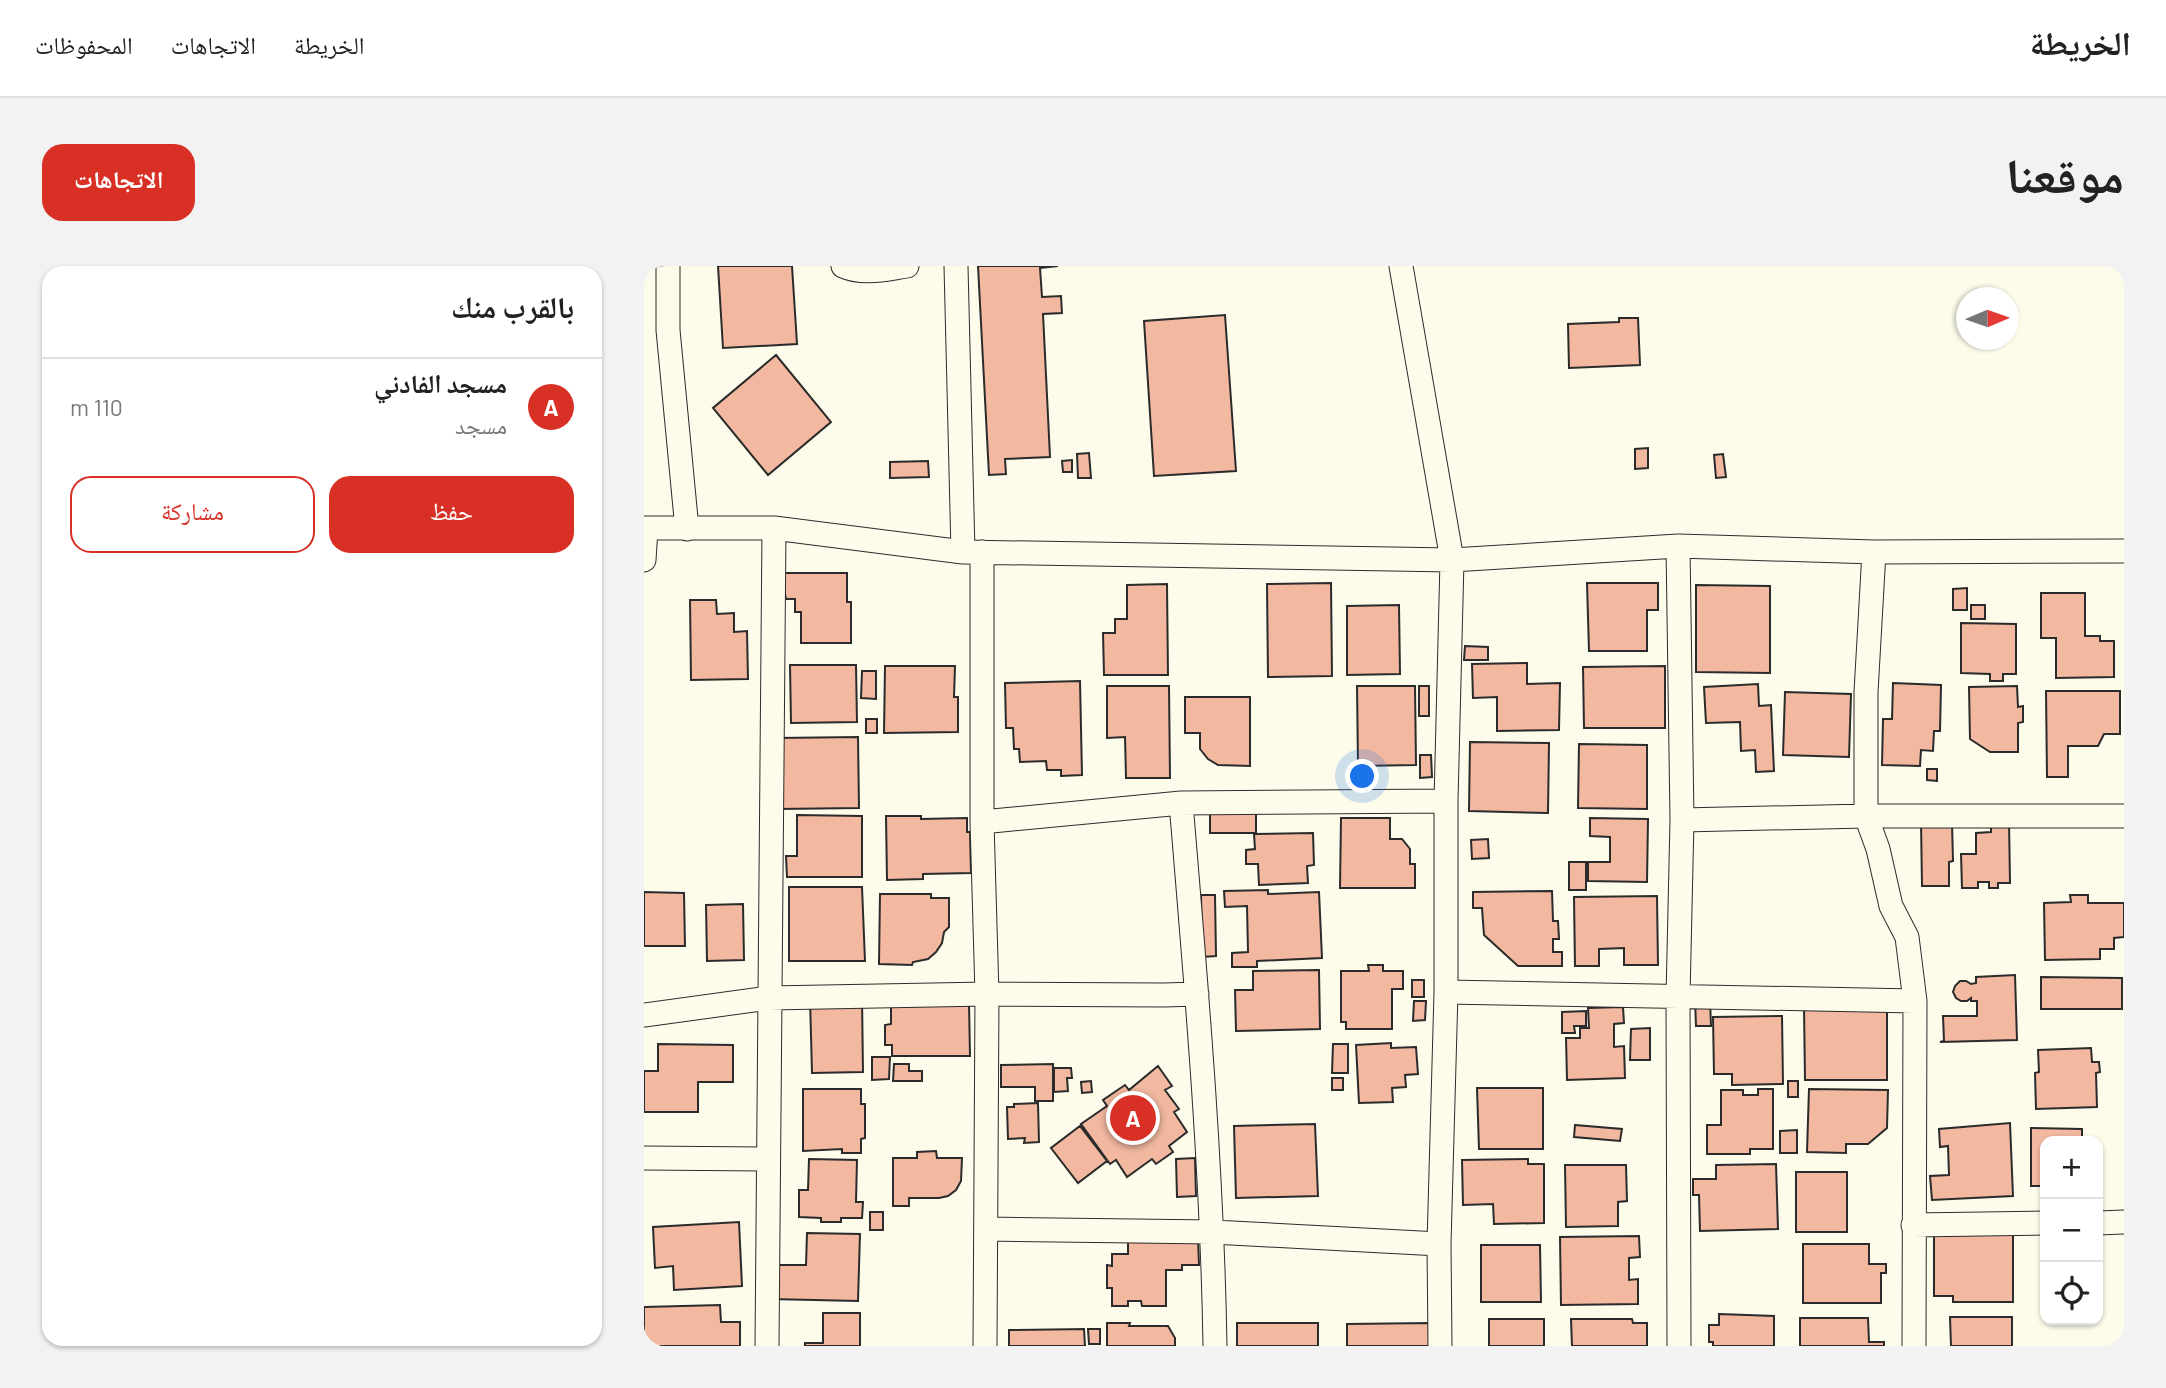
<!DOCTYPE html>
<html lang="ar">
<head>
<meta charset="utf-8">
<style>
	:root { --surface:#fff; --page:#f2f2f2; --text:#222; --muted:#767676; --line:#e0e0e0; --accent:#d93025 }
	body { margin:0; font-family:Barlow,"Noto Naskh Arabic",sans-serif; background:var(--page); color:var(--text); direction:rtl }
	.controls { position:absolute; right:21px; bottom:21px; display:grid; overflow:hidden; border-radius:14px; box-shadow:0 2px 5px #0004 }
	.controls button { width:63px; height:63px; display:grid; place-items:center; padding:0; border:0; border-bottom:2px solid var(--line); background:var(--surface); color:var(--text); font:35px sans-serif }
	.compass { position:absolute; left:1312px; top:21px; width:63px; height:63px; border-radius:50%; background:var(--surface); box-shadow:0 2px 5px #0004; rotate:88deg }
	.you { position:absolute; left:719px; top:511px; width:24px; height:24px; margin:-18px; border:5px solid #fff; border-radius:50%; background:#1a73e8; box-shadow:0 0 0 10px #1a73e833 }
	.badge { display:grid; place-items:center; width:46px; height:46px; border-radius:50%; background:var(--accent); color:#fff; font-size:23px; font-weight:700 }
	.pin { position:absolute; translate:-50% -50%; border:4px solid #fff; box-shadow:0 2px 7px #0006 }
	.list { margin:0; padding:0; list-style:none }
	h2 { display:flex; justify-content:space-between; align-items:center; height:91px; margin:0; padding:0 28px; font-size:30px }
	h2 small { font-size:23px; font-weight:400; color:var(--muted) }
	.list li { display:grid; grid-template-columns:46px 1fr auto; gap:21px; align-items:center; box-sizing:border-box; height:98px; padding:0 28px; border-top:2px solid var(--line) }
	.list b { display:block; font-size:26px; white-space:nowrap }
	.list p { margin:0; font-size:23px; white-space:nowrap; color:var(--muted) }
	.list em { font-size:23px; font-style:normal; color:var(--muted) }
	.actions { display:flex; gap:14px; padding:21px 28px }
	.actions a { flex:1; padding:16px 0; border:2px solid var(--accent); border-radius:21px; text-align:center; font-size:24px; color:var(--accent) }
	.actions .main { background:var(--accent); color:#fff }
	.icon { flex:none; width:38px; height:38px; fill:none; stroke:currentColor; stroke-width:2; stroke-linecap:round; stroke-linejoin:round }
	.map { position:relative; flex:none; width:1480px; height:1080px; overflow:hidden; direction:ltr; border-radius:21px }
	header { display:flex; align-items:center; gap:42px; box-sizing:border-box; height:98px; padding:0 35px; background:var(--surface); border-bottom:2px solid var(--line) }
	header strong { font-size:33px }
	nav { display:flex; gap:38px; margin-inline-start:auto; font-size:24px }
	.intro { display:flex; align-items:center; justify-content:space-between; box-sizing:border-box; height:168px; padding:0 42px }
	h1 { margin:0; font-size:49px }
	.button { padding:18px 32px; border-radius:21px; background:var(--accent); color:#fff; font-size:24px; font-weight:700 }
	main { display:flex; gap:42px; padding:0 42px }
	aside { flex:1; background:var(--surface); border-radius:21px; box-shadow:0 2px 5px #0004 }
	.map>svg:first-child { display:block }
	.building { fill:#f2b8a0; stroke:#2b2b2b; stroke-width:2 }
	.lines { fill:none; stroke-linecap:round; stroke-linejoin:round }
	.street-casing { stroke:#2b2b2b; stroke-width:25 }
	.street { stroke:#fdfbea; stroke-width:23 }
</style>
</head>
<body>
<header>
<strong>الخريطة</strong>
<nav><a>الخريطة</a><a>الاتجاهات</a><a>المحفوظات</a></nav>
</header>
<div class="intro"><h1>موقعنا</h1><a class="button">الاتجاهات</a></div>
<main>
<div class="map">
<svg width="1480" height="1080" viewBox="0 0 1480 1080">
	<rect width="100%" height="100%" fill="#fdfbea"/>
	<!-- building -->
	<path class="building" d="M74,0H148L153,78L79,82Z
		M334,0H414L396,2L398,31L417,30L418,47L399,48L406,191L361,193L362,208L345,209Z
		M581,49L592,205L510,210L500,55Z
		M975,52H994L996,99L925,102L924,58L975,56Z
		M132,89L187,156L124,209L69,142Z
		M1004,182V202L991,203V183Z
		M445,187L447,212H434L433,188Z
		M1079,188L1082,211L1072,212L1070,189Z
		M428,194V206H419L418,195Z
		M284,195L285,211L246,212V196Z
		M135,307H203V336H207V377H157V346H151V333H142L141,328H134Z
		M687,317L688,410L624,411L623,318Z
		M943,317H1014V344H1003V385H945Z
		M523,318L524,409H460L459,367H471V353H483V319Z
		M1052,319L1126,320V407L1052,406Z
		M1323,322V344H1309V323Z
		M1397,327H1441V370H1456V375H1470V411L1412,412V372H1397Z
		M46,334H72L73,348L90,347V366L103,365L104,413L47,414Z
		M755,339L756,408L703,409V340Z
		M1327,339H1341V353H1327Z
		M1317,357L1372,358V408H1359V415H1346V408L1317,407Z
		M821,380L844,381V394H820Z
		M883,397V418L916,417L915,464L853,465V431L829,432L828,398Z
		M146,399H212L213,456L147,457Z
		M241,400H311L310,431H314V466L240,467Z
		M1021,400V462H940L939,401Z
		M218,405H232V433L217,432Z
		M436,415L438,509L417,510V504H403L402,495L376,496L375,483H370L369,462H362L361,417Z
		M1249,417L1297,419L1296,465H1290L1289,485L1277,484L1276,500L1238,499L1239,453H1248Z
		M1114,418L1115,440L1127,439L1130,505L1112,506L1111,484L1097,485L1096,456L1062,457L1060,421Z
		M463,420H525L526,512H482L481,471L463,472Z
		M713,420H771L772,499L714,500Z
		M775,420H785V450H775Z
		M1373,420L1374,441L1379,440V456L1374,457V486H1346L1326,473L1325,421Z
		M1402,425H1476V468H1460L1454,480H1424V511H1403Z
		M1141,426L1207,428L1205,491L1139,489Z
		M541,431H606V500L574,499L564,493L556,483V467H541Z
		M222,453H233V467H222Z
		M214,471L215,542L134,543L133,472Z
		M826,476L905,477L904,547L825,545Z
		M935,478L1003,479V543L934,542Z
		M776,489H787L788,511L776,512Z
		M1283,503H1293V515L1283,514Z
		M566,546H612V567H566Z
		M153,549L218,550V611H143L142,590H153Z
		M242,550H277V553L323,552V566H326L327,607L279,608V613L243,614Z
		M697,552H746V573H758L766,583V598H771V622H696Z
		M946,552L1004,553L1003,616L944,615V596H966V571L946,570Z
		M1347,554H1365L1366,617H1354V622H1345V616H1334V622H1318L1317,588H1332V567L1347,566Z
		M1277,556H1308L1309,595L1305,596V620H1278Z
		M669,567L670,599L663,600L664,617L615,619L614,598H602V584L611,583L610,568Z
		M844,573L845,592L828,593L827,574Z
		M925,596H942V624H925Z
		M145,621H218L221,695H145Z
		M624,624V628L675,626L678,692L613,695V701H588V687L604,686L603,640L581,641L580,625Z
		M908,625L909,655H914L915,673H909V686H918V700H874L840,669L838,642H829V626Z
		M0,626L40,627L41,680H0Z
		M236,628H287V632H305V661L300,666L298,677L292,686L284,693L269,696L268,699L235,698Z
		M557,629H571L572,690L558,691Z
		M1426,629H1444V637H1480V671L1470,672V683H1456V693L1401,694L1400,637L1427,636Z
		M1013,630L1014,699H980V682L955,683V700H931L930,631Z
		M99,638L100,694L63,695L62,639Z
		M724,699H739V705H759V723H748V763H702V756H697V705H725Z
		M675,704L676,763L592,765L591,724H609V705Z
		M1371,709L1373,774L1296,776L1300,775L1299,750H1333V735H1327V732L1323,735H1317L1312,732L1309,726L1311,720L1316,715H1322L1327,718L1332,717V711Z
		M1397,711L1478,712V743H1397Z
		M768,714H780V731H768Z
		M218,731L219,806L168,807L166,732Z
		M1051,733H1066L1067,760H1052Z
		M770,735H782L781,754L769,755Z
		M325,737L326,790H248V779H241V759L247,758V738Z
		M1243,740V814H1161L1160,741Z
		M979,741L980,757L970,758V781L980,780L981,812L923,814L922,772H936V762H945L944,742Z
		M942,745V760H930L931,767H918V746Z
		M1138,750L1139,818L1088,819V808H1070L1069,751Z
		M1006,762V794H986L987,763Z
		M747,777V782L772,781L774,808L761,809L762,821L748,822L749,836L715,837L712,779Z
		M14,778L89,779V816H54V846H0V805H14Z
		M689,778H704V807H688Z
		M1447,782L1448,796H1455L1456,806L1452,807L1453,841L1392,843L1391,807L1395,806L1394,784Z
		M228,791H246L245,813L228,814Z
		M250,798H265V805H278V815H249Z
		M409,798V835H391V821H357V799Z
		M514,800L528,820L521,824L535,843L530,846L543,866L525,880L529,886L512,898L508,893L483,911L472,894L466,898L437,858L463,840L459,834L481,819L485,824Z
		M410,802H427L428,812H423L424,825L410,826Z
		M688,812H699V824H688Z
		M447,815L448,826L438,827L437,816Z
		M1144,815H1154V831H1144Z
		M833,822H899V883H835Z
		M159,823H217V838H221V872L217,873V887H198V883L159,885Z
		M1114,823H1129V883H1106V888H1063V859H1077V824H1099V829H1114Z
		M1165,823L1244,824L1243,862L1224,878H1202V887L1163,886Z
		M394,837L395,876L380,877L381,872L364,873L363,841H370V838Z
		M1366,857L1369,930L1288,934L1286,910L1305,909L1304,880L1296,881L1295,863Z
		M671,858L674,930L592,932L590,860Z
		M931,859L978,863L976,875L930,871Z
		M436,860L463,895L434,917L407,882Z
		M1387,862L1438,863V875H1401V920H1387Z
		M1153,864V887H1136V865Z
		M292,885L293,892H318L317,915L312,924L304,930L295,932H265V940H249V892H273V886Z
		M551,892L552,930L533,931L532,893Z
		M165,893L213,894L212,936H219L218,952H197V956H177V952L155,951V924H164Z
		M884,893V898H900V957L850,958L849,938L819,939L818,894Z
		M1132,898L1134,963L1056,965L1055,929H1049V913H1072V899Z
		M921,899H982L983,935L974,936V960L922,961Z
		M1152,906H1203V966H1152Z
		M226,946H239V964H226Z
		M95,956L98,1020L30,1024L29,1000L11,1002L9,961Z
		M1369,963V1036H1309V1030H1290V964Z
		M163,967L216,968L214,1035L126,1033L127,999H162Z
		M995,970L996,991L985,992V1014L994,1013V1038L917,1039L916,971Z
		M484,971H554L555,999H538V1004H522V1040H498L497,1035H484V1040H468V1022H463V999L468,1000V988H484Z
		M1159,978H1225V998H1242V1007H1237V1037H1159Z
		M837,979H896L897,1036H837Z
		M76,1039L77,1056H96V1080H0V1041Z
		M179,1047H216V1080H161V1077H179Z
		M1075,1048L1130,1050V1080H1069V1076H1065V1059H1075Z
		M1306,1051H1368V1080H1307Z
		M1156,1052H1224L1225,1076H1240V1080H1156Z
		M845,1053H900V1080H845Z
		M927,1053H988L989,1057H1003V1080H928Z
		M463,1057H486L485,1060H524L531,1072V1080H463Z
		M593,1057H674V1080H593Z
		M785,1057V1080H703V1058Z
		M440,1063L441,1080H365V1064Z
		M444,1063H456V1078H445Z"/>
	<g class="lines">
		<!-- street casing -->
		<g class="street-casing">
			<path id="street" d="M24,0V64L43,263
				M199,0C219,9 242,3 263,0
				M312,0L319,286
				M757,0L808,294L802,535V726L795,978L796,1080
				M0,262H130L319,286L808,294L1034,280L1230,286L1480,285
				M1034,280L1038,554L1034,731L1035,1080
				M338,286V556L343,728L341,1080
				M1230,286L1222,426V550L1234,583L1247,640L1263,671L1271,735L1270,1080
				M0,294L2,262
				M537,537C552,717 568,898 571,1080
				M1038,554L1222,550H1480
				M338,556L537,537L802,535
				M802,726L1271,735
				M0,749L125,732L343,728L520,729L553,728
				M0,892L124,893
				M1454,957L1480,956
				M1269,959L1401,957
				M342,963L569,966L795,978
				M123,1080L130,262"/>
		</g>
		<!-- street -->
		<use href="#street" class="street"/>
	</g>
</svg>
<div class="controls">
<button>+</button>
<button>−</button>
<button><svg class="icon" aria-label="locate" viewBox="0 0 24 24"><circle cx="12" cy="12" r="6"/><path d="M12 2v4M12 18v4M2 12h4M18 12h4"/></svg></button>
</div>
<svg class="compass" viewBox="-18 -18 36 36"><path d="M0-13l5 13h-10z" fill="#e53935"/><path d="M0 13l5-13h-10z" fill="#767676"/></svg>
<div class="you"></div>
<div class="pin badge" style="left:489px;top:852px">A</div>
</div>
<aside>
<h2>بالقرب منك<small></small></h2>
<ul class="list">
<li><span class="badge">A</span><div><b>مسجد الفادني</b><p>مسجد</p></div><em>110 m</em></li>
</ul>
<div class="actions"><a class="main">حفظ</a><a>مشاركة</a></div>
</aside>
</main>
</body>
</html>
